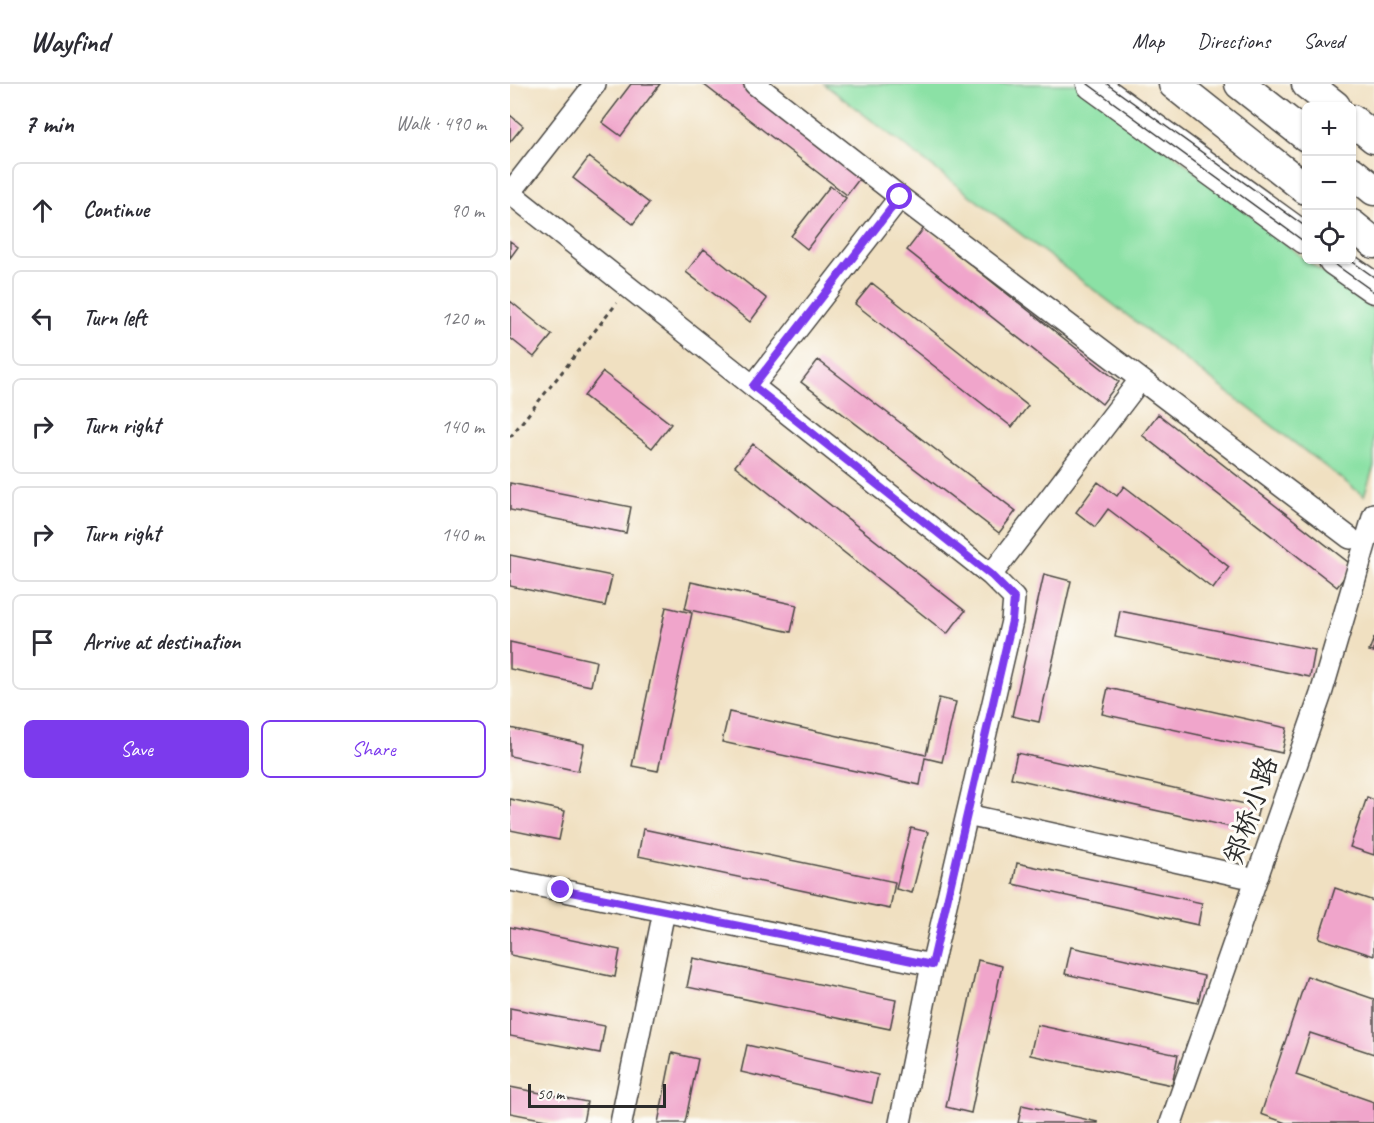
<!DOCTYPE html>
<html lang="en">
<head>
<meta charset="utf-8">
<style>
	:root { --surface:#fff; --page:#f7f7f7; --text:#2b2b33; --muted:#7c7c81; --line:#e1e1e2; --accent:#7c3aed }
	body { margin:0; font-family:Caveat,"LXGW WenKai TC",sans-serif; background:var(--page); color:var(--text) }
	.controls { position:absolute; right:18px; top:18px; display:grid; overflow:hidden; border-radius:9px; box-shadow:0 2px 4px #0004 }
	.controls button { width:54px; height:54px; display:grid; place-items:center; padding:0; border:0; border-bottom:2px solid var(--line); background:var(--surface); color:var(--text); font:30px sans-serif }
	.scale { position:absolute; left:18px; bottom:15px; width:138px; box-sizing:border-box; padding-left:6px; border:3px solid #2b2b2b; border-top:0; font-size:16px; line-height:21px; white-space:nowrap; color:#2b2b2b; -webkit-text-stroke:4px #fdfcf7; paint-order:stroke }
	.stop { position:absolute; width:18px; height:18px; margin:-14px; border:4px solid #7c3aed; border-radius:50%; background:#fff }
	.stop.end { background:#7c3aed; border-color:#fff; box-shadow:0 2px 6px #0008 }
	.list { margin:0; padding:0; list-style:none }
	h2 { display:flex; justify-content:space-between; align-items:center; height:78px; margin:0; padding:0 24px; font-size:26px }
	h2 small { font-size:20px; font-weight:400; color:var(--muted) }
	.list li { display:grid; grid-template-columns:39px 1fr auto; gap:18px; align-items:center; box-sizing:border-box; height:96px; margin:0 12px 12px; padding:0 12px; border:2px solid var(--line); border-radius:9px }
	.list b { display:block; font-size:22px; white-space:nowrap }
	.list em { font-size:20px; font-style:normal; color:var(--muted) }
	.actions { display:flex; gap:12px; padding:18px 24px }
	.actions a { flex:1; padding:14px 0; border:2px solid var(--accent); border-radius:9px; text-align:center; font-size:21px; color:var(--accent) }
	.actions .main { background:var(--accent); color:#fff }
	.icon { flex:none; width:33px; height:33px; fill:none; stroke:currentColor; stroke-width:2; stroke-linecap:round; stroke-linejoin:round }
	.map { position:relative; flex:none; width:864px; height:1039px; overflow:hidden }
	header { display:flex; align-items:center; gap:36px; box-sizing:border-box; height:84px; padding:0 30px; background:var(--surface); border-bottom:2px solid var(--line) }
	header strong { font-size:28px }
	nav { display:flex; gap:33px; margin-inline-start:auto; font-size:21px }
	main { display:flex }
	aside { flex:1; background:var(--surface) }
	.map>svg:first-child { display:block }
	.green { fill:#8be1a5; stroke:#5b8668; stroke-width:1.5 }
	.building { fill:#f0a5cb }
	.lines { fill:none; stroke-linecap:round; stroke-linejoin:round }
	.minor-casing { stroke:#494642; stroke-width:24 }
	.highway-casing { stroke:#494642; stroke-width:33 }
	.path { stroke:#494642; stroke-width:3; stroke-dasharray:4.5 4.5; stroke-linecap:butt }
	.minor { stroke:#fff; stroke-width:21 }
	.highway { stroke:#fff; stroke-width:30 }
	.tram { stroke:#2b2b2b; stroke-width:1.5 }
	.route { stroke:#7c3aed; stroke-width:8 }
	.labels { text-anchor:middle; stroke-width:6; stroke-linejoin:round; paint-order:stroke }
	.street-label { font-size:28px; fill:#2b2b2b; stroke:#fdfcf7 }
</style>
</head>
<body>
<header>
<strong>Wayfind</strong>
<nav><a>Map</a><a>Directions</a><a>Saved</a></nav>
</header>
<main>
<aside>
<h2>7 min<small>Walk · 490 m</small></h2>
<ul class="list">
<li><svg class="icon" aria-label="ahead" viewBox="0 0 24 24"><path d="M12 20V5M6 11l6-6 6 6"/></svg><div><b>Continue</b></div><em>90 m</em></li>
<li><svg class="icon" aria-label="left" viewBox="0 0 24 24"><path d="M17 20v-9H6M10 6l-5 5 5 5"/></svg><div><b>Turn left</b></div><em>120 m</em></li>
<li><svg class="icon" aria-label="right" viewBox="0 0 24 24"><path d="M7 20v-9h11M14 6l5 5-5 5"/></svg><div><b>Turn right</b></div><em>140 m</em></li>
<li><svg class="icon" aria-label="right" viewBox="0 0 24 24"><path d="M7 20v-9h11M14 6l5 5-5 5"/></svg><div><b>Turn right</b></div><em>140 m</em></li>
<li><svg class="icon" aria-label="arrive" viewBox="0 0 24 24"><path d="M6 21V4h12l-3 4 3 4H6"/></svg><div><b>Arrive at destination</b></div></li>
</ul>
<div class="actions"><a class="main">Save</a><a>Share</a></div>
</aside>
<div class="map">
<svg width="864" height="1039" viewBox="0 0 864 1039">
	<rect width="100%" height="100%" fill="#fdfcf7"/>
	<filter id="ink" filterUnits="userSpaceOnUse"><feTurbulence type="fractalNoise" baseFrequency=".0167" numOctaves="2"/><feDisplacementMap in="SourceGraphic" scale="12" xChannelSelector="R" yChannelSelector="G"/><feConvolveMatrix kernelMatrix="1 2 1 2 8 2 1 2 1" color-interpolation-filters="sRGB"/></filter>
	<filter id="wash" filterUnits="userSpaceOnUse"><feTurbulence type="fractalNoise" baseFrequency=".008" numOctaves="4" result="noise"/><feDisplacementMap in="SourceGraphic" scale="24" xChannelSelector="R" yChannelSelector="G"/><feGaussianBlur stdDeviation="1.35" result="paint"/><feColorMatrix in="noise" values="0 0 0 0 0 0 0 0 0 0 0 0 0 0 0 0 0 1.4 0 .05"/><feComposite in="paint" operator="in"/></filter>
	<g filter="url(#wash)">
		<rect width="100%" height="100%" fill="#f0e0c1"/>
		<!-- green -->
		<path class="green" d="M314,0H576L796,176L864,226V382L854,412Z"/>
		<g id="blocks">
			<!-- building -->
			<path class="building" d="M121,0H150L111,52L92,38Z
				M193,0H237L353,90L337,111Z
				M0,31L13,42L0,58Z
				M79,73L139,119L123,140L63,94Z
				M320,102L336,114L297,165L281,152Z
				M414,144L609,298L592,320L397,166Z
				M0,157L8,163L0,174Z
				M194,165L257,215L240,238L176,188Z
				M362,199L518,322L502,343L345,220Z
				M0,217L42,251L24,273L0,254Z
				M308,276L506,427L489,449L291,298Z
				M93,288L161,340L142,364L74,312Z
				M648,330L843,482L827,503L632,351Z
				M243,360L455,527L437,550L225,382Z
				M588,398L607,412L614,402L719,483L703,505L598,425L585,443L566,428Z
				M0,399L121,423L116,449L0,426Z
				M0,471L102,492L95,522L0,502Z
				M534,490L561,497L529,638L502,632Z
				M181,498L287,521L281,548L175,525Z
				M156,523L182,529L148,687L122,682Z
				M610,527L805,566L800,593L605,553Z
				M864,554V568L859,567Z
				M0,558L86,577L81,602L0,585Z
				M598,604L777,644L772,669L592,630Z
				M429,614L446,618L432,678L415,674L410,701L212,658L219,628L416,671Z
				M0,644L74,660L68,687L0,672Z
				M507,669L749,723L743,748L501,694Z
				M857,713L864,716V771L840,763Z
				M0,715L55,727L49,756L0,746Z
				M401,744L418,748L402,809L386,805Z
				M133,745L385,798L380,825L128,772Z
				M507,779L692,819L688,841L503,800Z
				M825,804L864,817V872L809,854Z
				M0,843L110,866L105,893L0,871Z
				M561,863L694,892L688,919L555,890Z
				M183,874L386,916L380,945L177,903Z
				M468,876L492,882L461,1029L436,1023Z
				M797,892L864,915V970L800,949L786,991L864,1018V1039H776L751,1030Z
				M0,924L95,942L90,969L0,952Z
				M527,941L668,971L662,1001L520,971Z
				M237,961L368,991L362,1019L231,988Z
				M162,969L188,975L175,1039H148Z
				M0,1003L77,1018L73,1039H51L0,1029Z
				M512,1021L588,1038V1039H508Z"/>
		</g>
	</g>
	<g filter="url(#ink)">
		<use href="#blocks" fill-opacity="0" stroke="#494642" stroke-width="1.5"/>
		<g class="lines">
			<!-- minor casing -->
			<g class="minor-casing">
				<path id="minor" d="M85,0L0,109L481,491L504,514L502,537L422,881L390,1039
					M245,0L390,113L840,454
					M243,302L390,113
					M481,491L630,296
					M457,731L732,792
					M0,796L422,881
					M111,1039L154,827
					M661,1039L811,610L864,430"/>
			</g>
			<!-- highway casing -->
			<g class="highway-casing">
				<path id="highway" d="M582,0L796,155
					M664,0L796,105
					M730,0L796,52
					M797,0L825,22
					M842,36L864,54
					M842,88L864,106
					M842,141L864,159
					M824,176L864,204"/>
			</g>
			<!-- path -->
			<path class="path" d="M0,351L1,352L107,219"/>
			<!-- minor -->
			<use href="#minor" class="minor"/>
			<!-- highway -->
			<use href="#highway" class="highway"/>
			<!-- tram -->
			<path class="tram" d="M578,0L796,159
				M597,0L796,143
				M819,176L864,208
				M840,176L864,193"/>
		</g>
	</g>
	<g class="lines" filter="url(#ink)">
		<!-- route -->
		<path class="route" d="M51,806L422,881L502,537L504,514L481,491L243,302L390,113"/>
	</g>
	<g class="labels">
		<!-- street labels -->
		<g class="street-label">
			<text transform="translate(740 726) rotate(-71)" y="10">郑桥小路</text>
		</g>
	</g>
</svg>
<div class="controls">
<button>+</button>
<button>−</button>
<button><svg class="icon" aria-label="locate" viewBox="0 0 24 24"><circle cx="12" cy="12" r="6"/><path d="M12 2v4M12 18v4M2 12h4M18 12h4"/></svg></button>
</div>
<div class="scale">50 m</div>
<div class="stop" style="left:390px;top:113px"></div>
<div class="stop end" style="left:51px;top:806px"></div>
</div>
</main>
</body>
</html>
